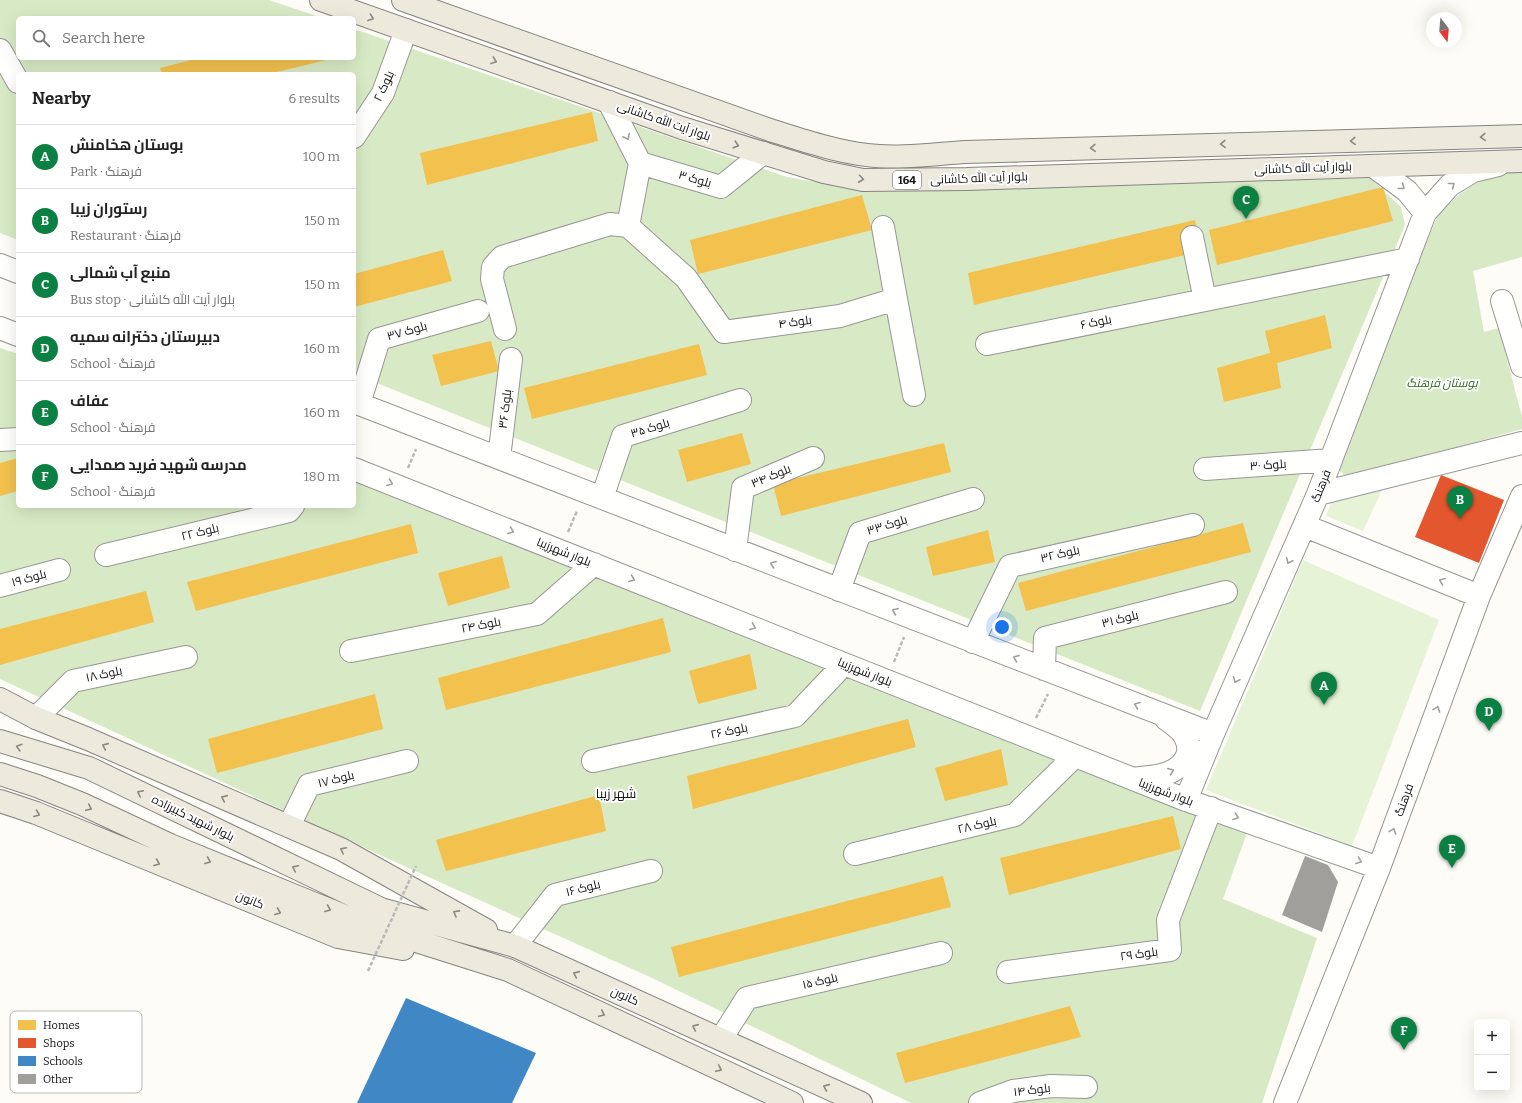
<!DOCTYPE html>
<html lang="en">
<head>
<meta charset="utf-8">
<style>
	:root { --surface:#fff; --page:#f6f6f6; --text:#222; --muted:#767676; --line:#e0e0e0; --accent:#0b8043 }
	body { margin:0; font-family:Bitter,Cairo,serif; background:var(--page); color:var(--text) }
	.controls { position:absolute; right:12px; bottom:12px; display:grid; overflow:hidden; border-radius:6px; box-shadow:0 4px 16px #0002 }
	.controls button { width:36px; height:36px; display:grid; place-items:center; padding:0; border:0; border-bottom:1px solid var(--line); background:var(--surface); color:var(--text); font:20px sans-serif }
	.compass { position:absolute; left:1426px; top:12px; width:36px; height:36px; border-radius:50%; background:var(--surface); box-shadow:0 4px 16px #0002; rotate:164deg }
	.you { position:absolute; left:1002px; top:627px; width:14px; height:14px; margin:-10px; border:3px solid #fff; border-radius:50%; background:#1a73e8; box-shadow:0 0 0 6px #1a73e833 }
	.badge { display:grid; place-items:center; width:26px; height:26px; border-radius:50%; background:var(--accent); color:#fff; font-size:13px; font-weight:700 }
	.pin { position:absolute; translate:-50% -33px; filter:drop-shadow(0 1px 2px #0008) }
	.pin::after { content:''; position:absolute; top:21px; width:14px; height:12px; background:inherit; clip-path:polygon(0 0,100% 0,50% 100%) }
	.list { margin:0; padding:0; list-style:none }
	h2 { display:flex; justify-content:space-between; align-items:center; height:52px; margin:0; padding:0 16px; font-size:17px }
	h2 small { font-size:13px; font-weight:400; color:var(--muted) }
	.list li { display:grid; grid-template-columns:26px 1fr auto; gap:12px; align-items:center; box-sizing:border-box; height:64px; padding:0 16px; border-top:1px solid var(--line) }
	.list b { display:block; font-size:15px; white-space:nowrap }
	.list p { margin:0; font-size:13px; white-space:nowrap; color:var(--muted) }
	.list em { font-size:13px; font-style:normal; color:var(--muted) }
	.icon { flex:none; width:22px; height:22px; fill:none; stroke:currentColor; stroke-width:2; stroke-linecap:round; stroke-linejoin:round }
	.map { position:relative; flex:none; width:1522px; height:1103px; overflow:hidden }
	.search { position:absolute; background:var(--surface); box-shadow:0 4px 16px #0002; left:16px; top:16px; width:340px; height:44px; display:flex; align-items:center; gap:10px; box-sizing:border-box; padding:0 14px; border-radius:6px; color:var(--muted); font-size:15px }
	.panel { position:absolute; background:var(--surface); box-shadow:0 4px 16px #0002; left:16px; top:72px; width:340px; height:436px; border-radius:6px }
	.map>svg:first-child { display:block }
	.green { fill:#e7f3d7 }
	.forest { fill:#d8eac5 }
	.homes { fill:#f2c14e }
	.shops { fill:#e4572e }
	.schools { fill:#3f88c5 }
	.building { fill:#a19f9c }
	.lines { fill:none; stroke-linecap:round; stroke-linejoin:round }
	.minor-casing { stroke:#979795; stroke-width:24 }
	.major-casing { stroke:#858482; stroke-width:24 }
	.path { stroke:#b9b9b8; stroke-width:2.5; stroke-dasharray:4 2; stroke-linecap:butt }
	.minor { stroke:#fffffe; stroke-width:22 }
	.major { stroke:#ede9dc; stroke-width:22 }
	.path-bridge { stroke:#b9b9b8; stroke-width:2.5; stroke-dasharray:4 2; stroke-linecap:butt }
	.oneway { stroke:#8a8881 }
	.oneway2 { stroke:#a0a09f }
	.labels { text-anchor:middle; stroke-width:4; stroke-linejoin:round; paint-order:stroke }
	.shield { fill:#fff; stroke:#585858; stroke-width:1 }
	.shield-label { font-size:11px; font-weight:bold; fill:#111 }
	.street-label { font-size:12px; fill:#111; stroke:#fff }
	.park-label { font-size:12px; font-style:italic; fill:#2f6b1f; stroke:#fff }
	.neighbourhood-label { font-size:13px; fill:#111; stroke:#fff }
	.key { fill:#fff; stroke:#b8b8b8; stroke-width:1 }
	.key-label { font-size:11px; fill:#111 }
</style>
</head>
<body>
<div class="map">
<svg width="1522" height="1103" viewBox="0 0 1522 1103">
	<rect width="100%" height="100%" fill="#fdfcf7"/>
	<!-- green -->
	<path class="green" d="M1382,490L1363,531L1326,516L1331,503Z
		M1303,560L1439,620L1352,846L1206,790Z"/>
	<!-- forest -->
	<path class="forest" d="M0,0H269L322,18H18V58H354V29L787,177L872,192L1370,178L1401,207L1405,225L1200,711L354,374V74H18V240L0,233Z
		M1522,170V257L1473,271L1484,332L1499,328L1522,417V429L1347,478L1338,469L1422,252L1439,213L1460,194L1485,177Z
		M0,348L18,354V506H354V477L1247,833L1223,899L1317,938L1262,1103H911L652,978L393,861L0,679Z"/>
	<!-- homes -->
	<path class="homes" d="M199,58H331V59L268,74H162L160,68Z
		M592,112L598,141L427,185L420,153Z
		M1383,187L1393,221L1217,265L1209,230Z
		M862,195L872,230L698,274L690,240Z
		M1195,220L1202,251L974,305L968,273Z
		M443,250L452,281L354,307V274Z
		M1325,315L1332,348L1277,363L1281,388L1224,402L1217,368L1270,353L1265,331Z
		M491,341L499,371L441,386L432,355Z
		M699,344L707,375L532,419L524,388Z
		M742,433L751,464L687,482L678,450Z
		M944,443L951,472L781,516L773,484Z
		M18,458V491L0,496V463Z
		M1243,523L1251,552L1026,611L1018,583Z
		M411,524L418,553L196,611L187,582Z
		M988,530L995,562L933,576L926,547Z
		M502,556L510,588L448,606L438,573Z
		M146,591L154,622L0,665V629Z
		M663,618L671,652L446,710L438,678Z
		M750,654L757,689L698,704L689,671Z
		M375,694L383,729L217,773L208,739Z
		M908,719L916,747L693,809L687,776Z
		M1001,749L1008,785L945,801L935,768Z
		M599,795L606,831L446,871L436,840Z
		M1173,816L1181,849L1009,895L1000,858Z
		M943,876L951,907L679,977L671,947Z
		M1070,1006L1081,1037L905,1083L896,1053Z"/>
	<!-- shops -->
	<path class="shops" d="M1441,475L1504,500L1479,563L1415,537Z"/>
	<!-- schools -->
	<path class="schools" d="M406,998L536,1053L512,1103H357Z"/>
	<!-- building -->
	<path class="building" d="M1305,856L1328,865L1338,882L1322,932L1282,915Z"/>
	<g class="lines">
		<!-- minor casing -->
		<g class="minor-casing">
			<path id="minor" d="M0,50L18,82
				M609,102L640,163L721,187L763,153
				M354,137L383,93L406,30
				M1373,166L1407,191L1425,213
				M628,226L640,163
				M1192,237L1205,300
				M0,265L18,272
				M896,299L914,395
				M1502,301L1522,366
				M0,328L18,335
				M505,329L492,279L493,267L502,257L610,224L628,226L686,278L724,332L840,316L896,299L883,227
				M987,344L1408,259
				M354,402L1213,734
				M359,404L379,339L478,311
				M0,440L18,439
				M499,458L511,359
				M354,469L1186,800L1379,868
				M1205,469L1331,460
				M1318,494L1522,443
				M602,498L623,436L740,400
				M1305,526L1479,596
				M735,550L743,488L813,458
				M106,555L289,511L293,506
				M0,586L59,570
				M839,590L860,533L973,499
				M973,642L1010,566L1193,525
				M351,651L537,614L594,564
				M1044,669L1045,638L1226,592
				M36,718L73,681L186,657
				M593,761L795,716L844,664
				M1134,779C1146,777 1157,777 1168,773C1183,767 1193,754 1186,739C1183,730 1173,724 1166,719
				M1186,800L1213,734L1318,494L1425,213L1450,185L1473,171L1498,165
				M289,826L309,785L407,761
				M855,854L1015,815L1075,756
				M515,946L555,895L651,871
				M1008,972L1170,950L1168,920L1211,808
				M721,1039L747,998L941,953
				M980,1103L1013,1091L1051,1086L1086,1087
				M1285,1103L1379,868L1479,596L1522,496"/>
		</g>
		<!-- major casing -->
		<g class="major-casing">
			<path id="major" d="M321,0L682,128L824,172L863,180L967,179L1522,161
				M403,0L770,130C802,140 834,151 867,155C897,159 934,154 965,152L1522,136
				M0,699L36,718L88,739L341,849L486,930
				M0,741L89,768L381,909L515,946L861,1103
				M0,774L37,786L82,804L170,845L369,926L508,970L792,1103
				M0,801L36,813L338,937L403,949"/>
		</g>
		<!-- path -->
		<path class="path" d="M408,468L416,449
			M568,532L577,511
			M894,662L904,637
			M1036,718L1048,694"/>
		<!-- minor -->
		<use href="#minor" class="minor"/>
		<!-- major -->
		<use href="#major" class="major"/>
		<!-- path-bridge -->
		<path class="path-bridge" d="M368,971L416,866"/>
	</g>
	<!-- one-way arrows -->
	<defs><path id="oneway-chevron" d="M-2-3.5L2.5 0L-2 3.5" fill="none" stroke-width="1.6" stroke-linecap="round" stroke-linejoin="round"/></defs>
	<g class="oneway">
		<use href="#oneway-chevron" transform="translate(371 18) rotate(20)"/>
		<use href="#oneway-chevron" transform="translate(494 61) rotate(20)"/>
		<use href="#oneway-chevron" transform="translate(1483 137) rotate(178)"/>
		<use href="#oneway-chevron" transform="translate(1353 141) rotate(178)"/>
		<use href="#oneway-chevron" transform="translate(1223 144) rotate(178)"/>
		<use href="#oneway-chevron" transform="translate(736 145) rotate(17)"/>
		<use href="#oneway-chevron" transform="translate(1093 148) rotate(178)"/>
		<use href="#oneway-chevron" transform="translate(861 179) rotate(7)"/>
		<use href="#oneway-chevron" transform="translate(105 746) rotate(-156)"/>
		<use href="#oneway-chevron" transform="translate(19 747) rotate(-163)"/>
		<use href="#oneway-chevron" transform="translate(140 793) rotate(-154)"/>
		<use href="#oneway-chevron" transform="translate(224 798) rotate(-156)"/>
		<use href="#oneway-chevron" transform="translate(89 808) rotate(25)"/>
		<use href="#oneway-chevron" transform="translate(37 814) rotate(21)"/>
		<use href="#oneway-chevron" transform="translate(343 850) rotate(-153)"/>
		<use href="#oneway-chevron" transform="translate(208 861) rotate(22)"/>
		<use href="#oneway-chevron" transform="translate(157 863) rotate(22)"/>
		<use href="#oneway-chevron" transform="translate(295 868) rotate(-154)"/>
		<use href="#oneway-chevron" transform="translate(328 909) rotate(22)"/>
		<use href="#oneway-chevron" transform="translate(278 912) rotate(22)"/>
		<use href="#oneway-chevron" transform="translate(456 913) rotate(-151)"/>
		<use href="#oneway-chevron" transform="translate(576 974) rotate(-156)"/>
		<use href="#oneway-chevron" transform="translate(602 1014) rotate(25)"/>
		<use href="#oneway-chevron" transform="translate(695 1027) rotate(-156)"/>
		<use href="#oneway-chevron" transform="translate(719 1069) rotate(25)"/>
		<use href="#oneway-chevron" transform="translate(826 1087) rotate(-156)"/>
	</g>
	<g class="oneway2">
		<use href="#oneway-chevron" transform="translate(627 137) rotate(63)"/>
		<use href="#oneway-chevron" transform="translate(1452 185) rotate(-38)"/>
		<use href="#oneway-chevron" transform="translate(1402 187) rotate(38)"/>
		<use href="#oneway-chevron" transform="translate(390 483) rotate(22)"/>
		<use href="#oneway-chevron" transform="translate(511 531) rotate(22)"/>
		<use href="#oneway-chevron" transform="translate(1289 561) rotate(114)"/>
		<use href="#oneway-chevron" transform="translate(773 564) rotate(-159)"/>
		<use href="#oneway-chevron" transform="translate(632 579) rotate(22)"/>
		<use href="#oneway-chevron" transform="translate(1442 581) rotate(-158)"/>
		<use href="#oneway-chevron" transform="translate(895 611) rotate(-159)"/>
		<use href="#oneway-chevron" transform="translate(753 627) rotate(22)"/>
		<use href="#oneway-chevron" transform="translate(1016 658) rotate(-159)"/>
		<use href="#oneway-chevron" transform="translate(1236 680) rotate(114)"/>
		<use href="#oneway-chevron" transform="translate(1137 705) rotate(-159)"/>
		<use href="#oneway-chevron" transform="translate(1437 709) rotate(-70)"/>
		<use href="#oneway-chevron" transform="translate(1171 771) rotate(-23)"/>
		<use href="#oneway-chevron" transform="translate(1236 817) rotate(20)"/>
		<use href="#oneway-chevron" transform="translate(1393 831) rotate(-70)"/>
		<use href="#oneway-chevron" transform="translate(1359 861) rotate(20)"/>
	</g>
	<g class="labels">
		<!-- shield labels -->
		<rect class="shield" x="893" y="171" width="28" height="18" rx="3"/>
		<g class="shield-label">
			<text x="907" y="184">164</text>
		</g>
		<!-- street labels -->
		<g class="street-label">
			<text transform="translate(384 86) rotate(-65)" y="4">بلوک ۲</text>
			<text transform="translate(664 121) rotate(19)" y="4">بلوار آیت الله کاشانی</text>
			<text transform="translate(1303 168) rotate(-2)" y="4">بلوار آیت الله کاشانی</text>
			<text transform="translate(979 178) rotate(-2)" y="4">بلوار آیت الله کاشانی</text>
			<text transform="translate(695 179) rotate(16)" y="4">بلوک ۳</text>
			<text transform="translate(795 322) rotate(-8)" y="4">بلوک ۴</text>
			<text transform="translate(1096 322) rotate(-11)" y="4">بلوک ۶</text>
			<text transform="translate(407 331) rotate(-16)" y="4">بلوک ۳۷</text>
			<text transform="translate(505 409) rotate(-83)" y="4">بلوک ۳۶</text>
			<text transform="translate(650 428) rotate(-17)" y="4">بلوک ۳۵</text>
			<text transform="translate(1268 465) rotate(-4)" y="4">بلوک ۳۰</text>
			<text transform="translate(771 476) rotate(-23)" y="4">بلوک ۳۴</text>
			<text transform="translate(1321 486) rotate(-68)" y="4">فرهنگ</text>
			<text transform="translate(887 525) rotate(-17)" y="4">بلوک ۳۳</text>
			<text transform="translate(200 532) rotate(-14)" y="4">بلوک ۲۲</text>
			<text transform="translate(564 552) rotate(22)" y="4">بلوار شهرزیبا</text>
			<text transform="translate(1060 554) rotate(-13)" y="4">بلوک ۳۲</text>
			<text transform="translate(29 578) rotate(-15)" y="4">بلوک ۱۹</text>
			<text transform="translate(1120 619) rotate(-14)" y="4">بلوک ۳۱</text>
			<text transform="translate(481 625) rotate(-11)" y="4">بلوک ۲۴</text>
			<text transform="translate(865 672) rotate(22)" y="4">بلوار شهرزیبا</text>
			<text transform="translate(104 674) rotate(-12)" y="4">بلوک ۱۸</text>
			<text transform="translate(729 731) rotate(-12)" y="4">بلوک ۲۶</text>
			<text transform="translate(336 779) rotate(-14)" y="4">بلوک ۱۷</text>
			<text transform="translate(1166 792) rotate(21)" y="4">بلوار شهرزیبا</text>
			<text transform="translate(1404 800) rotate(-70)" y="4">فرهنگ</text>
			<text transform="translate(193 818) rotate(26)" y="4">بلوار شهید کبیرزاده</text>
			<text transform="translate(977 825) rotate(-13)" y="4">بلوک ۲۸</text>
			<text transform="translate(583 888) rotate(-14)" y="4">بلوک ۱۶</text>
			<text transform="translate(250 900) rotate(22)" y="4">کانون</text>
			<text transform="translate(1139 954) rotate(-8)" y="4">بلوک ۲۹</text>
			<text transform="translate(820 981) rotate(-13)" y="4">بلوک ۱۵</text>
			<text transform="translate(625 996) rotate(24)" y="4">کانون</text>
			<text transform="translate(1032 1090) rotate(-7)" y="4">بلوک ۱۴</text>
		</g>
		<!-- park labels -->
		<g class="park-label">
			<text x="1442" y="387">بوستان فرهنگ</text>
		</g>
		<!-- neighbourhood labels -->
		<g class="neighbourhood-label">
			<text x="616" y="798">شهر زیبا</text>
		</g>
	</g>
	<!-- legend -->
	<rect x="10" y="1011" width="132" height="82" rx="6" class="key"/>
	<rect x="18" y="1020" width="18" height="10" fill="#f2c14e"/>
	<rect x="18" y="1038" width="18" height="10" fill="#e4572e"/>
	<rect x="18" y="1056" width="18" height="10" fill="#3f88c5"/>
	<rect x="18" y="1074" width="18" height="10" fill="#a19f9c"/>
	<g class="key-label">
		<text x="43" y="1029">Homes</text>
		<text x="43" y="1047">Shops</text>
		<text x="43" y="1065">Schools</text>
		<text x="43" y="1083">Other</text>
	</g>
</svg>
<div class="controls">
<button>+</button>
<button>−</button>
</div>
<svg class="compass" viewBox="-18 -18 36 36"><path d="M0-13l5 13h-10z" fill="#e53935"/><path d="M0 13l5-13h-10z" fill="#767676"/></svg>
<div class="you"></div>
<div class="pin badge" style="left:1324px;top:705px">A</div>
<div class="pin badge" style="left:1460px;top:519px">B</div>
<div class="pin badge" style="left:1246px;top:219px">C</div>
<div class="pin badge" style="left:1489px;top:731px">D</div>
<div class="pin badge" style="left:1452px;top:868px">E</div>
<div class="pin badge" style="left:1404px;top:1050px">F</div>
<div class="search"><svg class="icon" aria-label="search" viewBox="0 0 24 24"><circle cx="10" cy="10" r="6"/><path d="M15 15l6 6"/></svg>Search here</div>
<section class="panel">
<h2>Nearby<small>6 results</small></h2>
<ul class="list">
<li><span class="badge">A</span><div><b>بوستان هخامنش</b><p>Park · فرهنگ</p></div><em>100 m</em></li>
<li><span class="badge">B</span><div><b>رستوران زیبا</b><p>Restaurant · فرهنگ</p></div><em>150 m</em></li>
<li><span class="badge">C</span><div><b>منبع آب شمالی</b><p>Bus stop · بلوار آیت الله کاشانی</p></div><em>150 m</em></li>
<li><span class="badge">D</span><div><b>دبیرستان دخترانه سمیه</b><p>School · فرهنگ</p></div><em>160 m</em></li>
<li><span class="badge">E</span><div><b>عفاف</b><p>School · فرهنگ</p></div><em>160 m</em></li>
<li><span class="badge">F</span><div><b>مدرسه شهید فرید صمدایی</b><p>School · فرهنگ</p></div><em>180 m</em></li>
</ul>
</section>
</div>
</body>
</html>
